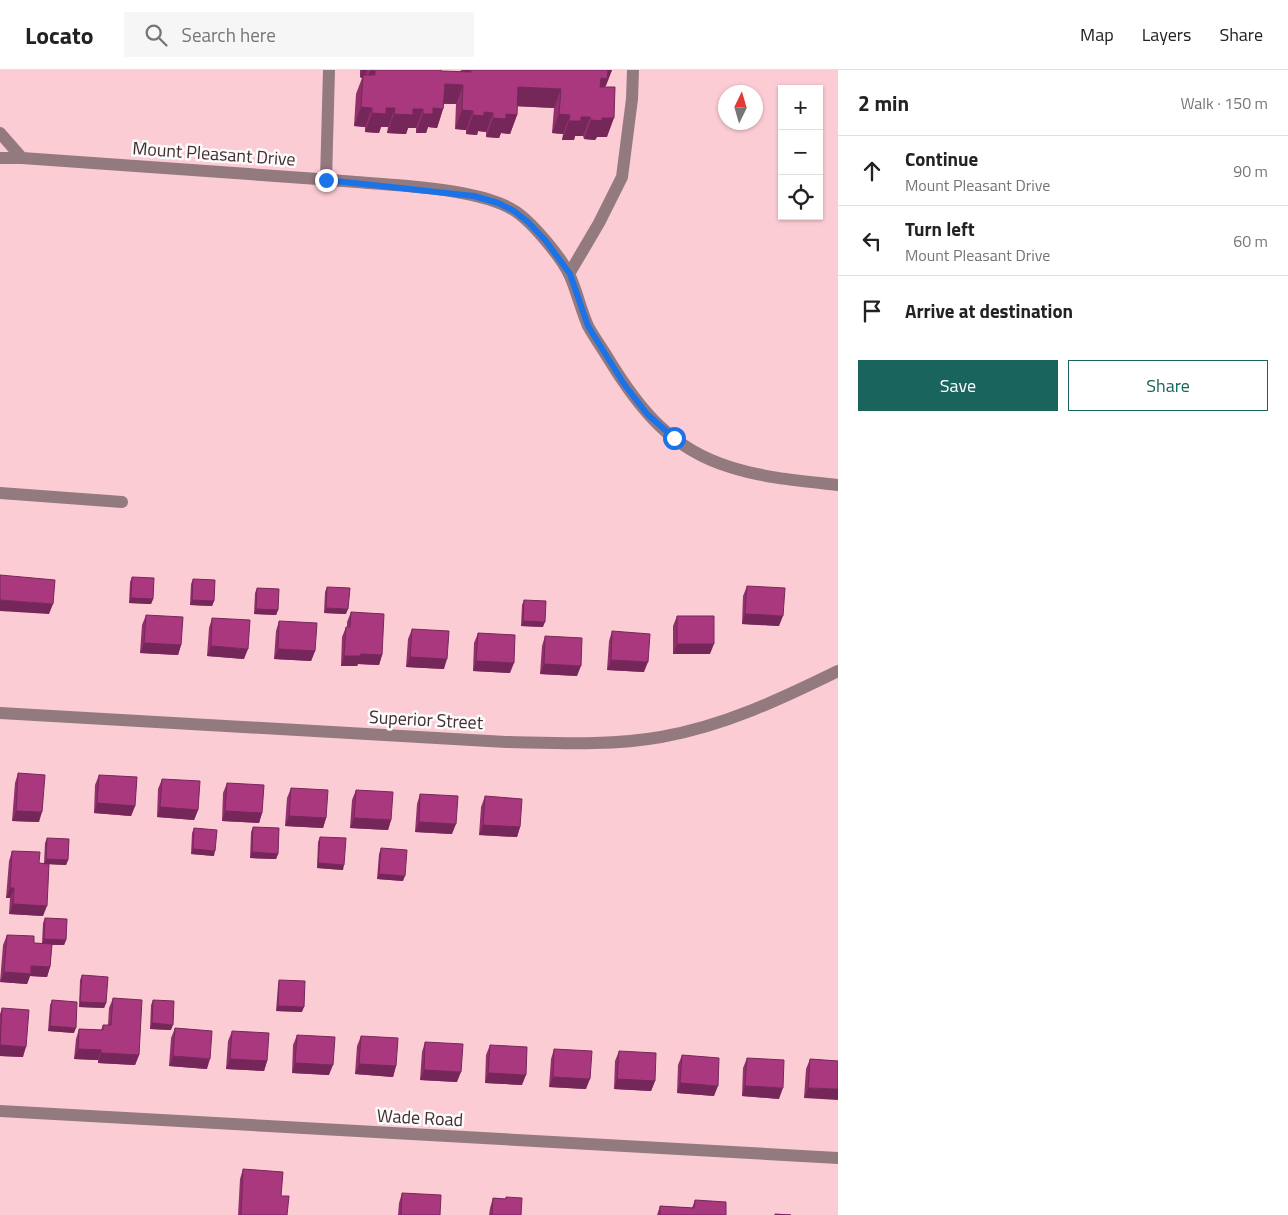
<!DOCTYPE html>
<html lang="en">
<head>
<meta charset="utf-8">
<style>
	:root { --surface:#fff; --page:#f6f6f6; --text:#222; --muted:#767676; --line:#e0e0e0; --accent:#19645d }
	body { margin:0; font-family:"Titillium Web",sans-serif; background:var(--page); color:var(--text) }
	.controls { position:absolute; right:15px; top:15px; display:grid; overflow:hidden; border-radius:0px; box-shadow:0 1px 4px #0004 }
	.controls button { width:45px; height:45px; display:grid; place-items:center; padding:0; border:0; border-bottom:1px solid var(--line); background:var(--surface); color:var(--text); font:25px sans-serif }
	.compass { position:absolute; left:718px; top:15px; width:45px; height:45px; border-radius:50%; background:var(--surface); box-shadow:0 1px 4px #0004; rotate:5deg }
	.stop { position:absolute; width:15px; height:15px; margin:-11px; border:4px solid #1a73e8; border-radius:50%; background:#fff }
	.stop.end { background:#1a73e8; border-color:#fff; box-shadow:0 1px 5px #0008 }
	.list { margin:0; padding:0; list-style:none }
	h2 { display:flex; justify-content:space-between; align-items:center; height:65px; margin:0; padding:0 20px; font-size:21px }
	h2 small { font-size:16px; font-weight:400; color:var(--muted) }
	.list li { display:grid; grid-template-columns:32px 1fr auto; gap:15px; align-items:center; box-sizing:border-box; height:70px; padding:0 20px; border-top:1px solid var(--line) }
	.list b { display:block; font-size:19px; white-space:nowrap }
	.list p { margin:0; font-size:16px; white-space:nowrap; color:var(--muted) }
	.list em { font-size:16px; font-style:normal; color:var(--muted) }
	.actions { display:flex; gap:10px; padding:15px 20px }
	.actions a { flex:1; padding:11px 0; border:1px solid var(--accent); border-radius:0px; text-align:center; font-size:18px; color:var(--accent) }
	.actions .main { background:var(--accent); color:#fff }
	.icon { flex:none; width:28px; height:28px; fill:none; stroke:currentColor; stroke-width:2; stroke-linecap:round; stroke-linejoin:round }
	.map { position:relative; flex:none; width:838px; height:1145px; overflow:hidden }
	header { display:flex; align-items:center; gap:30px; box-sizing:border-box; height:70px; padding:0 25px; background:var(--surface); border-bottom:1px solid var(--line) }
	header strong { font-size:24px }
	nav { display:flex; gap:28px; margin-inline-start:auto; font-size:18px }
	.search { width:350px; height:45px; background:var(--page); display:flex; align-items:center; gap:12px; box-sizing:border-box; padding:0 18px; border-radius:0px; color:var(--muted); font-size:19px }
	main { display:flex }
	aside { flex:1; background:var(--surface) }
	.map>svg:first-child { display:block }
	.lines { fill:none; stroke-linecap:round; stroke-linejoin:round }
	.minor { stroke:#927a7e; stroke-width:12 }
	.wall { fill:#91306d }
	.shaded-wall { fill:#762759 }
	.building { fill:#a9387f; stroke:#762759 }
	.route { stroke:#1a73e8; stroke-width:6 }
	.labels { text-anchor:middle; stroke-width:5; stroke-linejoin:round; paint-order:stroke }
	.street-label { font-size:18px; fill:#432c31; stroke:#fbfbfb }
</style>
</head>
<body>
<header>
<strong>Locato</strong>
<div class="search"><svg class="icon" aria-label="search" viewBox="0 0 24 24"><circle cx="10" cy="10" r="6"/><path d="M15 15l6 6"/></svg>Search here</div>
<nav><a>Map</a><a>Layers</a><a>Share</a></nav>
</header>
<main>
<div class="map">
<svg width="838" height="1145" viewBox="0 0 838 1145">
	<rect width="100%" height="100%" fill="#fcccd5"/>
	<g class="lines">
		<!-- minor -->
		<path class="minor" d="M0,63L22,88
			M0,88H22C134,96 245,103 356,112C400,116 479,118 515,141C532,152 562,188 570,206C577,222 581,240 588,256C594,267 602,278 608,288C639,339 671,379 730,397C764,408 802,411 838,415
			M326,110L329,0
			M569,204L599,153L622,107L632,29L633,0
			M0,423L122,432
			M0,643L506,672C557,673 610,676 661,667C724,656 781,629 838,601
			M0,1041L838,1088"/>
	</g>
	<!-- wall -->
	<path class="wall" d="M360,0H441V1L460,2L461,0H612L606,16L604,17L607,67H597L595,70L584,69L583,66H575L574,70H562L563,64L552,63L554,38L517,36V45L510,64L501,63L499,68L486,67V62L478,61L477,65L466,64V60L455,59L456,34H444L443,39L437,58L428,57L426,63H416V58H408L406,64L387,63L388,57H381L379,63L365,62V57L354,56L356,24L362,8L360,7Z
		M132,507L153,529L151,534L129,533L130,512Z
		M193,509L214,531L212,536L190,535L191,514Z
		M747,516L779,556L742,554L743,526Z
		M327,517L346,544L324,543L325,522Z
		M257,518L278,540L276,545L254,544L255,523Z
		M524,530L543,557L521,556L522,535Z
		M351,542L382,585L379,595L358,594L357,596H341L342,567L346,557H347V552Z
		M146,545L181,575L178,585L140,583L142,555Z
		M677,546L710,584H673V556Z
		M212,548L244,589L207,586L209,558Z
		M279,551L315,581L311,591L274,589L276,561Z
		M412,559L444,599L406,597L408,569Z
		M612,561L644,602L607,600L609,571Z
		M478,563L510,603L473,601L474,573Z
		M545,566L577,606L540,604L542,576Z
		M18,703L39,752L12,751L15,713Z
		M99,705L135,736L131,746L94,743L95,715Z
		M162,709L198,740L194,750L157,747L158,719Z
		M227,713L262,743L259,753L222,751L223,723Z
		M291,718L326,748L323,758L285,756L287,728Z
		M356,720L391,750L388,760L350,758L352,730Z
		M420,724L452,764L415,762L417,734Z
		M485,726L520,757L517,767L479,765L481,737Z
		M253,757L278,784L276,789L250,788L251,762Z
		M194,758L214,786L191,784L192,763Z
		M320,767L343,800L317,798L318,772Z
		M47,768L68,790L66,795L49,794L43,846L9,844L10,828H6L9,791L12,781L39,793H44L45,773Z
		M381,778L403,811L377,809L379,784Z
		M45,848L66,870L64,875H52L50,897L47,907L30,906L27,914L0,912L3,875L7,865L34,873H42L43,853Z
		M82,905L106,933L104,938L79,937L80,910Z
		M279,910L302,942L276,941L278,915Z
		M113,928L139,985L135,995L98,993V990L74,989L76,969L79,959L101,960L103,955H108L109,938Z
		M52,930L74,963L48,961L50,935Z
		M153,930L171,960L150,959L151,935Z
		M2,938L23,987L0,986V944Z
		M175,958L207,999L169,996L171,968Z
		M232,961L267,991L264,1001L226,999L228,971Z
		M297,965L329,1005L292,1003L293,975Z
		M361,966L396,996L393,1007L355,1004L357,976Z
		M425,972L457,1012L420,1010L422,982Z
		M490,975L522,1015L485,1013L486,985Z
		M554,979L586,1019L549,1017L551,989Z
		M619,981L655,1011L651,1021L614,1019L615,991Z
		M682,985L714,1026L677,1023L678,995Z
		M747,988L779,1029L742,1026L743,998Z
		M810,989L838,991L804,1028L806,999Z
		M243,1099L281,1126L287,1145H238L240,1109Z
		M402,1123L440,1145H398L399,1133Z
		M506,1127L521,1145H489L490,1138L493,1128L505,1129Z
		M695,1130L726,1145H657L660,1136L692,1138Z"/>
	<!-- shaded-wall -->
	<path class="shaded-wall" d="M362,0H367L364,8L363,5L362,8L360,7Z
		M465,0H470L464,17L463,16L456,34L438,33L445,14L460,15Z
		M607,0H612L600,28L601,8Z
		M370,1H375L368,20H364Z
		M518,17L561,19L554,38L511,36Z
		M361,37L372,38L365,57L354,56Z
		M386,38H395L388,57H381L379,63L365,62L372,43Z
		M433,38L443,39L437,58L428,57L426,63H416L423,44Z
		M413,39H423L416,58H408L406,64L387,63L394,44Z
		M462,40L473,41L466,60L455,59Z
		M484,42L493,43L486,62L478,61L477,65L466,64L473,45Z
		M506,44L517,45L510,64L501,63L499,68L486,67L493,48Z
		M559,44L570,45L563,64L552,63Z
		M581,47H590L583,66H575L574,70H562L569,51Z
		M602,48H614L607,67H597L595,70L584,69L591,50Z
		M131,528L153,529L151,534L129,533Z
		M0,530L53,534L49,544L0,541Z
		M192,530L214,531L212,536L190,535Z
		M326,538L348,539L346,544L324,543Z
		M256,539L278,540L276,545L254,544Z
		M745,544L783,546L779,556L742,554Z
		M523,551L545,552L543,557L521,556Z
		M144,573L181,575L178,585L140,583Z
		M677,574H714L710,584H673Z
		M211,576L248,579L244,589L207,586Z
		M278,579L315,581L311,591L274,589Z
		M361,584L382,585L379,595L358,594L357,596H341L344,586Z
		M410,587L447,589L444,599L406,597Z
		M611,590L648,592L644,602L607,600Z
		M476,591L514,593L510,603L473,601Z
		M544,594L581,596L577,606L540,604Z
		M97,733L135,736L131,746L94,743Z
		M160,737L198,740L194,750L157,747Z
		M16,741L42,742L39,752L12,751Z
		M225,741L262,743L259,753L222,751Z
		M289,746L326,748L323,758L285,756Z
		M354,748L391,750L388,760L350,758Z
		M419,752L456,754L452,764L415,762Z
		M483,755L520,757L517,767L479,765Z
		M193,779L215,781L214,786L191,784Z
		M252,782L278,784L276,789L250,788Z
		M46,789L68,790L66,795L44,794Z
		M318,793L344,795L343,800L317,798Z
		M379,804L405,806L403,811L377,809Z
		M10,818H14L10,828H6Z
		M13,834L47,836L43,846L9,844Z
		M44,869L66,870L64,875L42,874Z
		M31,896L50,897L47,907L30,906L27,914L0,912L4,902Z
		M80,932L106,933L104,938L79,937Z
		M278,936L304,937L302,942L276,941Z
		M152,953L173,955L171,960L150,959Z
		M50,956L76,958L74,963L48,961Z
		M0,975L26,977L23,987L0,986Z
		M78,979L101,980L98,990L74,989Z
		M101,983L139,985L135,995L98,993Z
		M173,986L210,989L207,999L169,996Z
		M230,989L267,991L264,1001L226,999Z
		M295,993L333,995L329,1005L292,1003Z
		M359,994L396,996L393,1007L355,1004Z
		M424,1000L461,1002L457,1012L420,1010Z
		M488,1003L526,1005L522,1015L485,1013Z
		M553,1007L590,1009L586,1019L549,1017Z
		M617,1009L655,1011L651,1021L614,1019Z
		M680,1013L718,1016L714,1026L677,1023Z
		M745,1016L783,1018L779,1029L742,1026Z
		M808,1018L838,1019V1030L804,1028Z"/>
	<!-- building -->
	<path class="building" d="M371,0H441V1L471,2V0H608L607,9L601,8L600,17H615L614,48H602V51L591,50L590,47H581V51H569L570,45L559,44L561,19L518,17L517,45L506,44V49L493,48V43L484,42V46L473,45V41L462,40L463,15L445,14L443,39L433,38V44H423V39H413V45L394,44L395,38H386V44L372,43V38L361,37L363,5H375V1Z
		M0,505L55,510L53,534L0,530Z
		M132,507L154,508L153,529L131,528Z
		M193,509L215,510L214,531L192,530Z
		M747,516L785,518L783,546L745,544Z
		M327,517L350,518L348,539L326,538Z
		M257,518L279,519L278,540L256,539Z
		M524,530L546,531L545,552L523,551Z
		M351,542L384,544L382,585L361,584L360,586H344L346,557H350Z
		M146,545L183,547L181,575L144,573Z
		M677,546H714V574H677Z
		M212,548L250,550L248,579L211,576Z
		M279,551L317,553L315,581L278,579Z
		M412,559L449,561L447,589L410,587Z
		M612,561L650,564L648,592L611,590Z
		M478,563L515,565L514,593L476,591Z
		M545,566L582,568L581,596L544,594Z
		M18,703L45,705L42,742L16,741Z
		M99,705L137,707L135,736L97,733Z
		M162,709L200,711L198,740L160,737Z
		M227,713L264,715L262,743L225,741Z
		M291,718L328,720L326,748L289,746Z
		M356,720L393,722L391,750L354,748Z
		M420,724L458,726L456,754L419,752Z
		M485,726L522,729L520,757L483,755Z
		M253,757L279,758L278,784L252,782Z
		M194,758L217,760L215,781L193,779Z
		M320,767L346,768L344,795L318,793Z
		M47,768L69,769L68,790L46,789Z
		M381,778L407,780L405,806L379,804Z
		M12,781L40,782L39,793L49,794L47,836L13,834L14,818H10Z
		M45,848L67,849L66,870L44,869Z
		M7,865L34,866V873L52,874L50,897L31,896V904L4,902Z
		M82,905L108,907L106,933L80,932Z
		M279,910L305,911L304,937L278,936Z
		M113,928L142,930L139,985L101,983V980L78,979L79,959L103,960V955H111Z
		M52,930L77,932L76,958L50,956Z
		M153,930L174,931L173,955L152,953Z
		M2,938L29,940L26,977L0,975Z
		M175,958L212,961L210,989L173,986Z
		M232,961L269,963L267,991L230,989Z
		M297,965L335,967L333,995L295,993Z
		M361,966L398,968L396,996L359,994Z
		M425,972L463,974L461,1002L424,1000Z
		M490,975L527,977L526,1005L488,1003Z
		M554,979L592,981L590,1009L553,1007Z
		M619,981L656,983L655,1011L617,1009Z
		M682,985L719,988L718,1016L680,1013Z
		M747,988L784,990L783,1018L745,1016Z
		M810,989L838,991V1019L808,1018Z
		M243,1099L283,1102L281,1126H289L287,1145H241Z
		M402,1123L441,1125L440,1145H401Z
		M506,1127L522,1128L521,1145H492L493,1128L506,1129Z
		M695,1130L726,1132V1145H660V1136L694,1138Z
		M775,1144L791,1145H775Z"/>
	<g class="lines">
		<!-- route -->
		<path class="route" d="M326,110L474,126L498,133L514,141L528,152L545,170L570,204L588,256L624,314L647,344L674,368"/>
	</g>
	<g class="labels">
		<!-- street labels -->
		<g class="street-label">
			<text transform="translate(214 84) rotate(4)" y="6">Mount Pleasant Drive</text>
			<text transform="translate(426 650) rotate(3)" y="6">Superior Street</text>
			<text transform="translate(420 1048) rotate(3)" y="6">Wade Road</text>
		</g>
	</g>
</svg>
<div class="controls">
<button>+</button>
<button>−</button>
<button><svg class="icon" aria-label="locate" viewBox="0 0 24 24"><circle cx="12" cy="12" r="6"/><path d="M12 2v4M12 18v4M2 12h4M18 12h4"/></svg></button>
</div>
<svg class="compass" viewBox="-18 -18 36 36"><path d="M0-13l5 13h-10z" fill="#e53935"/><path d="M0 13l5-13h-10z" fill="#767676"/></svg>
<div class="stop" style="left:674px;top:368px"></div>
<div class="stop end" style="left:326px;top:110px"></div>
</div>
<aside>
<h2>2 min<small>Walk · 150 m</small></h2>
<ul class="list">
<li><svg class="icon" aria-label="ahead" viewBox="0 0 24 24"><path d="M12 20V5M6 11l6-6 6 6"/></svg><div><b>Continue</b><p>Mount Pleasant Drive</p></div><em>90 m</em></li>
<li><svg class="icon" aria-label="left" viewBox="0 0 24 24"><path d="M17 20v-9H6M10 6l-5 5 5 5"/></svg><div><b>Turn left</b><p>Mount Pleasant Drive</p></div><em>60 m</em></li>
<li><svg class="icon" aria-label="arrive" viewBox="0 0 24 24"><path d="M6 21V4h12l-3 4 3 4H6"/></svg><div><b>Arrive at destination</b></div></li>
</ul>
<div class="actions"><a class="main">Save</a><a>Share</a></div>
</aside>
</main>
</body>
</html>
